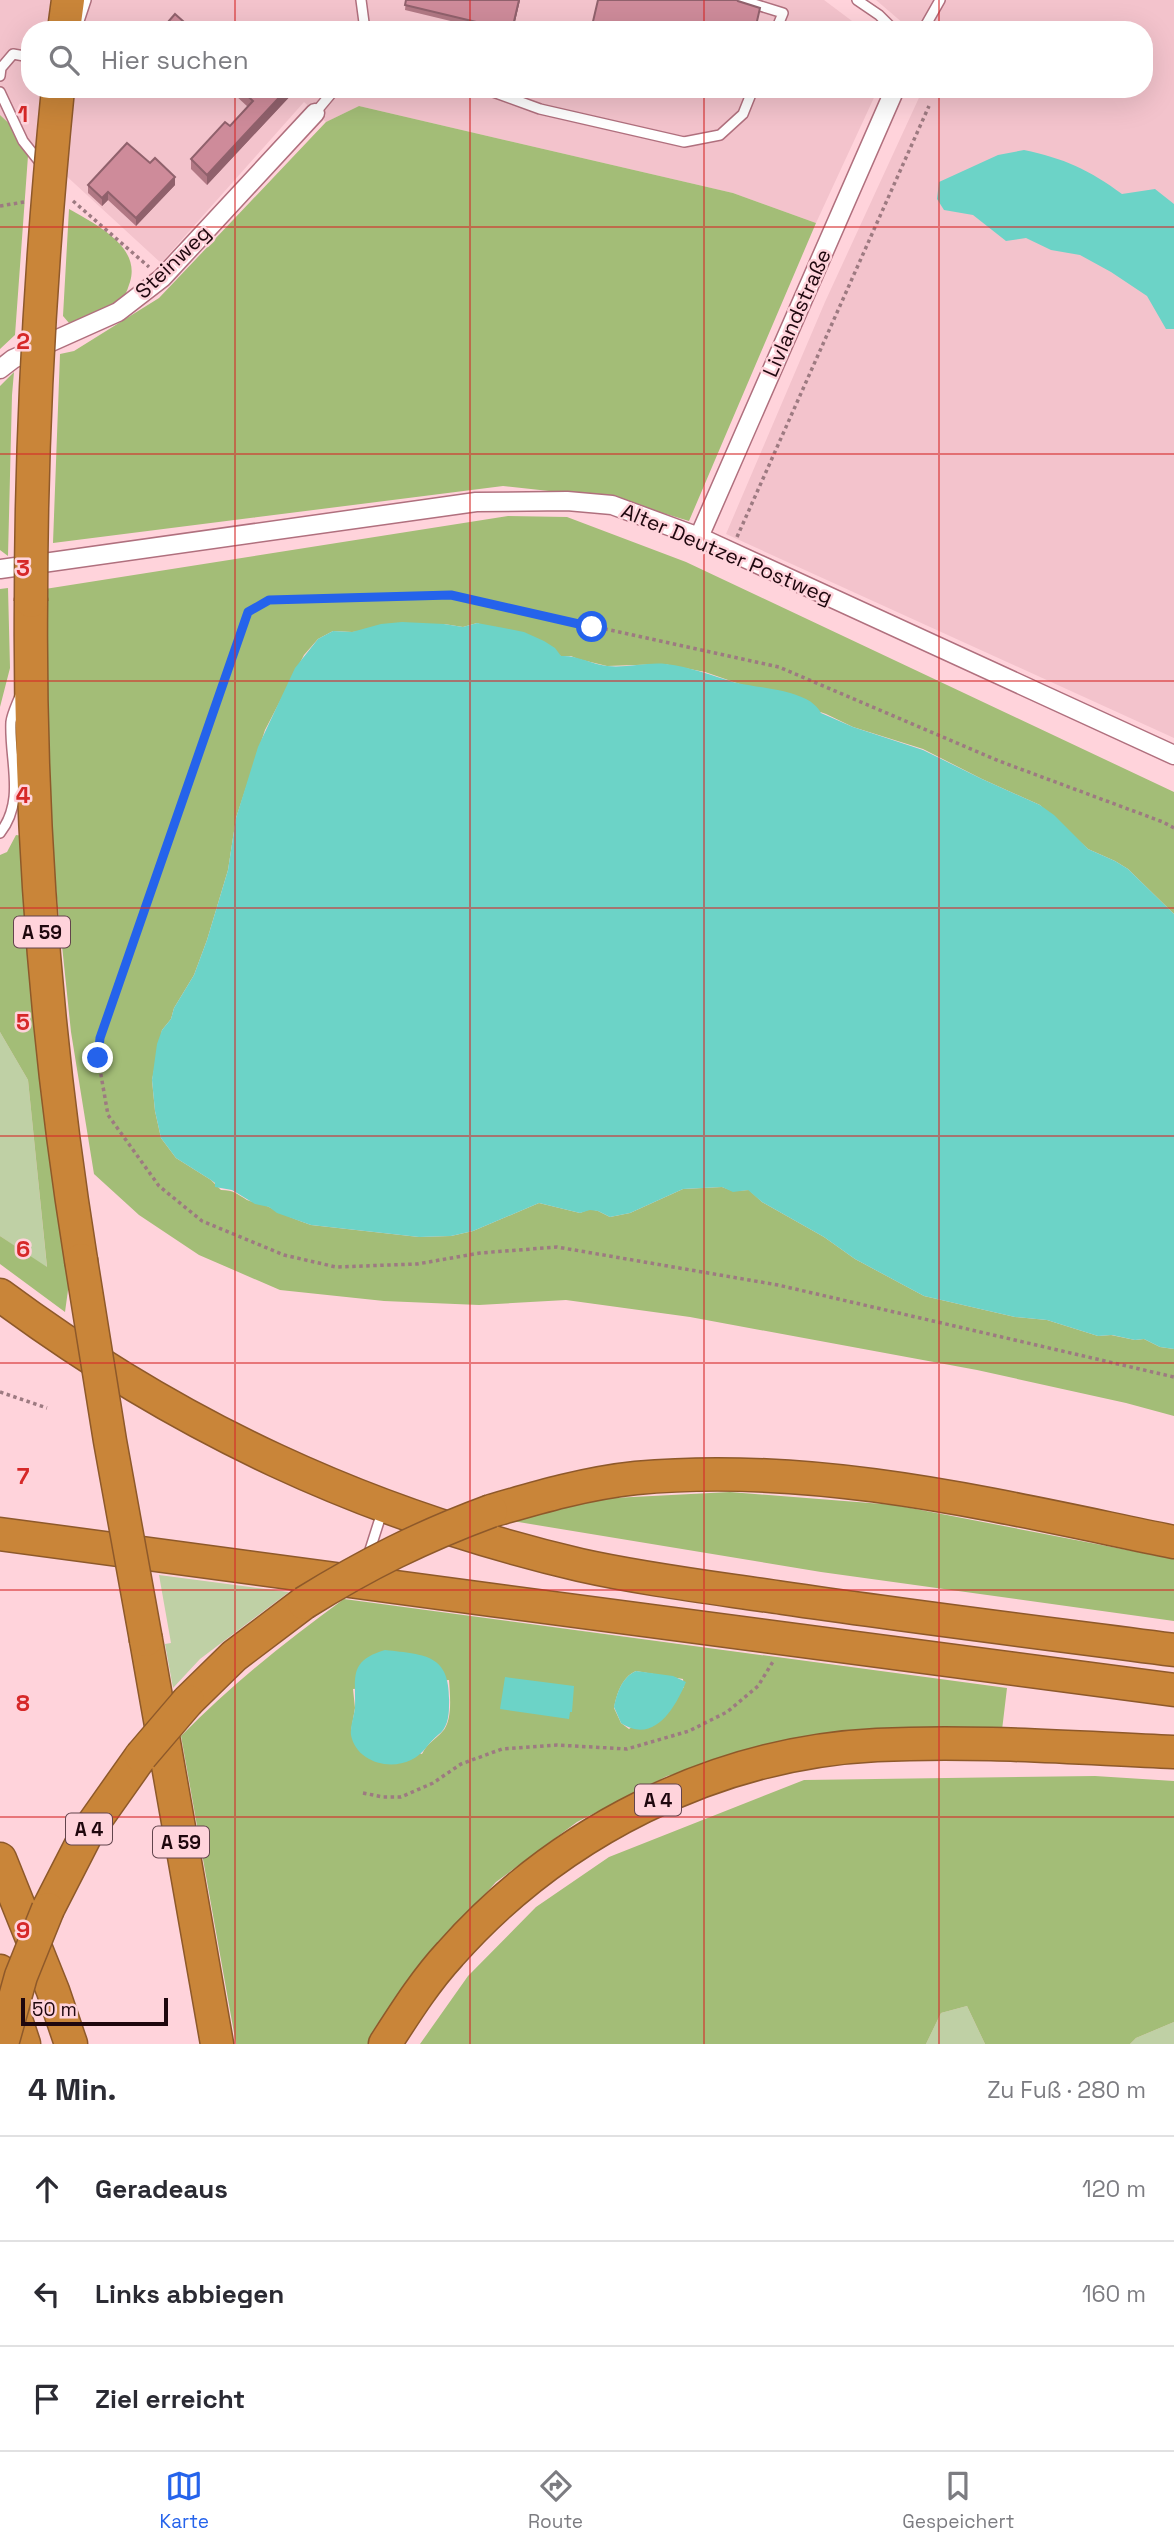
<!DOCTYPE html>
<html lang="de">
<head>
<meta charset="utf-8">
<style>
	:root { --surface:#fff; --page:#f7f7f7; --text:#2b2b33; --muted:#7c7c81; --line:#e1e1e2; --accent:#2563eb }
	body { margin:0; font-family:"Space Grotesk",sans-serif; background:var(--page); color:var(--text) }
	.scale { position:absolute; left:21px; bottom:18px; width:147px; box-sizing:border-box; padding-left:7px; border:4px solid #1f070e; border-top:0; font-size:19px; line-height:24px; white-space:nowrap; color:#1f070e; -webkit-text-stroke:5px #ffd3db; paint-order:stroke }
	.stop { position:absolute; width:21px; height:21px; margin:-16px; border:5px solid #2563eb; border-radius:50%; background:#fff }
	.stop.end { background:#2563eb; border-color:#fff; box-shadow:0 2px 7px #0008 }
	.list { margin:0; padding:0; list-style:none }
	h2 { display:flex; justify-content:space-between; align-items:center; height:91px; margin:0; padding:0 28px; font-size:30px }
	h2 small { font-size:23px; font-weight:400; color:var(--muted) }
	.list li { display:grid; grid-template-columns:46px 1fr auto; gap:21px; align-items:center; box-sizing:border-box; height:105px; padding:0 28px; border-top:2px solid var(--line) }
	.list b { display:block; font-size:26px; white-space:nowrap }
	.list em { font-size:23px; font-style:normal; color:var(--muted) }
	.icon { flex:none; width:38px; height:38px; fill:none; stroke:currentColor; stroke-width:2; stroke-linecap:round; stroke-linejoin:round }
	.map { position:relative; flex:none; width:1174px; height:2044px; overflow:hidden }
	.search { position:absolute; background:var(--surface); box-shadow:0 7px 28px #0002; left:21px; right:21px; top:21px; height:77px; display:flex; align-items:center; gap:18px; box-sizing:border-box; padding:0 24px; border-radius:28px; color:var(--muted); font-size:26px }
	.sheet { height:406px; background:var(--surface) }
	nav { display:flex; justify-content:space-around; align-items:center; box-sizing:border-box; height:98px; border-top:2px solid var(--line); background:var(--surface); font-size:19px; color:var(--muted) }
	nav a { display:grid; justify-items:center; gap:4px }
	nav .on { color:var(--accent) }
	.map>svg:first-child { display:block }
	.built { fill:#f3c3cc }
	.green { fill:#bfd0a5 }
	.forest { fill:#a3bd77; fill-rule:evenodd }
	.water { fill:#6cd3c7 }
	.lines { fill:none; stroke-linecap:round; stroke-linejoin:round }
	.lane-casing { stroke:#b0707e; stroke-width:12 }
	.street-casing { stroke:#b0707e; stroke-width:21 }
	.highway-casing { stroke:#8e592a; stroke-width:35 }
	.path { stroke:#9d7a81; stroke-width:3.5; stroke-dasharray:3.5 3.5; stroke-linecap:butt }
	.lane { stroke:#fff; stroke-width:9 }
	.street { stroke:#fff; stroke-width:18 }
	.highway { stroke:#c98539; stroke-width:32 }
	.highway-bridge-casing { stroke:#8e592a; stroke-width:35; stroke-linecap:butt }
	.highway-bridge { stroke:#c98539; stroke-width:32 }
	.wall { fill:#b17884 }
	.shaded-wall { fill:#90616c }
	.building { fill:#ce8b9a; stroke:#90616c; stroke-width:2 }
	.route { stroke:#2563eb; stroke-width:9 }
	.grid { fill:none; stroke:#d62828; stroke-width:2; stroke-opacity:0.55 }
	.labels { text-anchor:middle; stroke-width:5; stroke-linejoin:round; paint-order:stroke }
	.shield { fill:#ffd3db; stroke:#62444c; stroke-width:2 }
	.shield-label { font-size:19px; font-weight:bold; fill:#1f070e }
	.street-label { font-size:21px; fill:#1f070e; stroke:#ffd3db }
	.grid-label { font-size:23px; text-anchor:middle; font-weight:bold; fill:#d62828; stroke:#ffd3db; stroke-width:5; stroke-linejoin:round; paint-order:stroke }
</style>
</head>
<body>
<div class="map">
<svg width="1174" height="2044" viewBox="0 0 1174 2044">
	<rect width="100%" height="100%" fill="#ffd3db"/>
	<!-- built -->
	<path class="built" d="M0,0H824L864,30H30V89H878L816,223L733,193L359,106L326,122L304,102L161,263L0,115Z
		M876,0H1174V738L726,534L825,302L923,89H1144V30H911Z"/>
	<!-- green -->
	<path class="green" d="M0,1032L28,1080L47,1268L0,1236Z
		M159,1575L289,1592L200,1659L173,1688L165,1644L171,1643Z
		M967,2006L985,2044H926L941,2013Z
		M1174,2022V2044H1130L1136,2038Z"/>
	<!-- forest -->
	<path class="forest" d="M359,106L733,193L816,223L689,521L613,498L503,486L53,543L60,354L74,351L159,298L326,122Z
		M0,115L29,142L15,335L0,349Z
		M69,209C95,224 141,246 130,282C128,287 127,293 123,297C109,310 86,316 69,323L63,316Z
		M14,372L12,395L8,556L0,550V386Z
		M508,516L567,517L686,562L1174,792V914L1128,869L1115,861L1088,849L1040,805L982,779L923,749L853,727L826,714L705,672L664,664L607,666L578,659L571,656H561L477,623L463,627L444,624L352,632L333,631L318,639L304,655L265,730L236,818L228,870L207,940L194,975L174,1008L171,1019L162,1030L152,1080L155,1111L161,1138L176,1158L211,1180L221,1190C234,1190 237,1194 247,1200C254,1203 262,1203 269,1207C282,1214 296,1220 311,1225L419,1237L451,1236L473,1231L539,1203L580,1213L590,1209L598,1211L610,1217L630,1213L683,1189L722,1187L733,1191L749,1190L762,1202L824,1237L855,1259L924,1296L1015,1317L1047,1320L1098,1336L1111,1335L1135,1340L1144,1339L1160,1347L1174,1349V1416L1126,1403L977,1370L690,1317L566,1300L479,1305L384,1301L280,1290L199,1255L139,1215L94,1174L71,1032L51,840L45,589Z
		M8,588L10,668L0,707V589Z
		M16,835L23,836L69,1283L65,1312L0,1264V1236L47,1267L28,1080L0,1032V855L7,852Z
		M730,1492L895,1505L1174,1559V1621L821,1572L494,1518L594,1499Z
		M344,1599L1007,1688L1002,1730L758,1754L667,1776L577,1822L496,1882L442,1941L370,2044H236L181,1736C231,1685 286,1641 344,1599ZM636,1671L683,1679L684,1687L679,1693L629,1729L621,1723L614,1708C617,1693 622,1677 636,1671ZM449,1680C450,1695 453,1721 442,1732C434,1741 428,1742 422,1754L351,1731L355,1708L353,1689Z
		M1095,1776L1174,1781V2022L1136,2038L1130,2044H985L967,2006L941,2013L926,2044H420L468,1976L536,1907L609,1857L804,1780Z"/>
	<!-- water -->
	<path class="water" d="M1024,150C1063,158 1090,170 1122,194L1155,189L1174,204V329H1166L1147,296L1111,272L1080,255L1051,250L1026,238L1006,241L973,215L944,210L937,199L939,182L998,155Z
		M402,622L444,624L463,627L477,623L504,628L524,632L544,641L555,648L561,656C577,655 591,664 607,666C627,668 647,662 666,664C690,667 711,675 733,682C757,688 784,688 806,699C812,702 818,707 821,713L853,727L923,750L982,779L1040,805L1054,815L1088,849L1115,861L1128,869L1174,914V1349L1160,1347L1144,1339L1135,1340L1112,1335L1098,1336L1047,1320L1015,1317L924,1296L855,1259L824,1237L762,1202L748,1190L733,1192L722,1187L683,1189L630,1213L610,1217L598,1211L590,1210L580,1213L539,1203L473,1231L451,1236L419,1237L311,1225L277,1213L269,1207L255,1204L232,1190L215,1187V1183L211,1180L176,1158L161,1138L155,1111L152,1080L157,1044L162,1030L171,1019L174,1008L194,975L207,940L228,870L236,818L258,747L295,668L318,639L333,631L352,632L381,624Z
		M385,1650C429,1655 451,1655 449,1706C449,1717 447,1729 438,1735C428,1743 423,1755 411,1760C388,1771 356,1761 351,1735C350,1726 354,1717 355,1708C356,1677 348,1661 385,1650Z
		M636,1671L673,1676L686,1682C675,1708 654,1745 621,1723L614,1707C617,1693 622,1677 636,1671Z
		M505,1677L574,1686L572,1712H570L569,1719L500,1709Z"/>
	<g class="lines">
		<!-- lane casing -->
		<g class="lane-casing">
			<path id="lane" d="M361,0L365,30
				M741,0L783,13L776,30
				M857,0L879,15L894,30
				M79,21L86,0
				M923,30L940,0
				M0,76L1,68L13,54L30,57
				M485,89L540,109L684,142L720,135L743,114L753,89
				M0,92L23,141L42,165
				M315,113L335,89
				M0,833C26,800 9,760 11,722C12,714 17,704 20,696
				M368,1556L383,1509"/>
		</g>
		<!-- street casing -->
		<g class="street-casing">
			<path id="street" d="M0,369L13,359L118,312L162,278L315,113
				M699,537L895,89
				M0,569L476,502L567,501L612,505L699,537L1174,755"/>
		</g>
		<!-- highway casing -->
		<g class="highway-casing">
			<path id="highway" d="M64,30L68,0
				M31,601C29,822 46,1042 81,1260
				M0,1295C178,1427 364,1514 580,1565C647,1580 716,1588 783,1598C913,1617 1044,1633 1174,1650
				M491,1511C539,1497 587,1483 636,1478C819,1461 997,1506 1174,1542
				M0,1534C391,1588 783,1637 1174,1690
				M146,1640L217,2044
				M188,1701L234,1656L304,1603
				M0,1859L53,1991L71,2044
				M48,1909L88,1831L141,1756
				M0,1971L24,2044
				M385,2044C405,2013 425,1981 450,1954C558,1832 714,1753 877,1745C976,1740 1076,1748 1174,1752"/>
		</g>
		<!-- path -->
		<path class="path" d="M73,201L149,267
			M0,206L24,202
			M737,537L929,106
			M1174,828L1163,822L999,761L779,667L451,595L269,600L248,612L100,1038L98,1058L108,1115L159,1186L202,1221L284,1255L336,1267L417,1264L480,1253L557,1247L778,1285L1174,1377
			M0,1392L47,1408
			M363,1793L383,1797H401L433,1783L461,1764L502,1749L557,1745L627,1749L689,1731L727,1712L758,1686L774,1660"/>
		<!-- lane -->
		<use href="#lane" class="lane"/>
		<!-- street -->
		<use href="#street" class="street"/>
		<!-- highway -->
		<use href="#highway" class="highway"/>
		<!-- highway-bridge casing -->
		<g class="highway-bridge-casing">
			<path id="highway-bridge" d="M31,601C31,430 41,260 58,89
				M81,1260L110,1441L146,1640
				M304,1603C367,1564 421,1537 491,1511
				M141,1756L188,1701
				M2,2044L21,1976L48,1909"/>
		</g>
		<!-- highway-bridge -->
		<use href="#highway-bridge" class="highway-bridge"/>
	</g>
	<!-- wall -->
	<path class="wall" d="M406,0H520L513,30H488L405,10Z
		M235,89H308L300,98L294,92L207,185L191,169V159L230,126L248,107L235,95Z
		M708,89H743L742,97Z
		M88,185H175L136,226L108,200L102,206L88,193Z"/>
	<!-- shaded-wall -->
	<path class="shaded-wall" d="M519,0H520L513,30H512Z
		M287,89H294V92L207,185V175Z
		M300,89H308L300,98Z
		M175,177V185L136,226V218Z
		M108,192V200L102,206V198Z"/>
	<!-- building -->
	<path class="building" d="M406,0H519L512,30H488L489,25L405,5Z
		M598,0H737L738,1L760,8L755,30H591Z
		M175,14L193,30H161Z
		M277,23L285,30H271Z
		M240,89H287L207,175L191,159L225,122L230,126L253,101Z
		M127,143L150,163L155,158L175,177L136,218L108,192L102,198L88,185Z"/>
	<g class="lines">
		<!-- route -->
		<path class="route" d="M98,1058L100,1038L248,612L269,600L451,595L592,627"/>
	</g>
	<!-- grid -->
	<path class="grid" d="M235,0V30M470,0V30M704,0V30M939,0V30M235,89V2044M470,89V2044M704,89V2044M939,89V2044M0,227H1174M0,454H1174M0,681H1174M0,908H1174M0,1136H1174M0,1363H1174M0,1590H1174M0,1817H1174"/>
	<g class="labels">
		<!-- shield labels -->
		<g class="shield">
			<rect x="14" y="916.5" width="56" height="31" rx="5"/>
			<rect x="635" y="1784.5" width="46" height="31" rx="5"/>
			<rect x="66" y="1813.5" width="46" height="31" rx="5"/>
			<rect x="153" y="1826.5" width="56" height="31" rx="5"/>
		</g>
		<g class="shield-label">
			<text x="42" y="939">A 59</text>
			<text x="658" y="1807">A 4</text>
			<text x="89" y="1836">A 4</text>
			<text x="181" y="1849">A 59</text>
		</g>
		<!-- street labels -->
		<g class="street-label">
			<text transform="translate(173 262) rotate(-44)" y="7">Steinweg</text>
			<text transform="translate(797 313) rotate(-66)" y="7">Livlandstraße</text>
			<text transform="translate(727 554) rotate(23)" y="7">Alter Deutzer Postweg</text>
		</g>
	</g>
	<g class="grid-label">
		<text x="23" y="122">1</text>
		<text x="23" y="349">2</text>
		<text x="23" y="576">3</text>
		<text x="23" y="803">4</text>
		<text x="23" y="1030">5</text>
		<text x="23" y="1257">6</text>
		<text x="23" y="1484">7</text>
		<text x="23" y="1711">8</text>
		<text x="23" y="1938">9</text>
	</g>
</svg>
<div class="scale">50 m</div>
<div class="stop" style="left:592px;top:627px"></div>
<div class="stop end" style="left:98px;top:1058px"></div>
<div class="search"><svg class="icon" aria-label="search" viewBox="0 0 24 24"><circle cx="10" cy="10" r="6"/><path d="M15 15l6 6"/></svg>Hier suchen</div>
</div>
<section class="sheet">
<h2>4 Min.<small>Zu Fuß · 280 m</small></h2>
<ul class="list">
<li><svg class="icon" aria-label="ahead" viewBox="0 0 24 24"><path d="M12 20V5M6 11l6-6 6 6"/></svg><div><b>Geradeaus</b></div><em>120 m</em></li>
<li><svg class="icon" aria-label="left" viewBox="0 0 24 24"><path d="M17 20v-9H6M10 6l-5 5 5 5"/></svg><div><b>Links abbiegen</b></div><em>160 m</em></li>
<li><svg class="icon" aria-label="arrive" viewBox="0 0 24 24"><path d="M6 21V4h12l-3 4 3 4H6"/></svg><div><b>Ziel erreicht</b></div></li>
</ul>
</section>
<nav>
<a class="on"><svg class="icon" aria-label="map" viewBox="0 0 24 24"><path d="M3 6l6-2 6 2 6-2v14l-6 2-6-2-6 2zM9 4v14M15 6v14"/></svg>Karte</a>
<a><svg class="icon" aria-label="directions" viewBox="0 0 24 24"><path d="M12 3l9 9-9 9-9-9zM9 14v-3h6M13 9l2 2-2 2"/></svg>Route</a>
<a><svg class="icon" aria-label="saved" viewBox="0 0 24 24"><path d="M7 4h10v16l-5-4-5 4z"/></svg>Gespeichert</a>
</nav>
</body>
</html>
